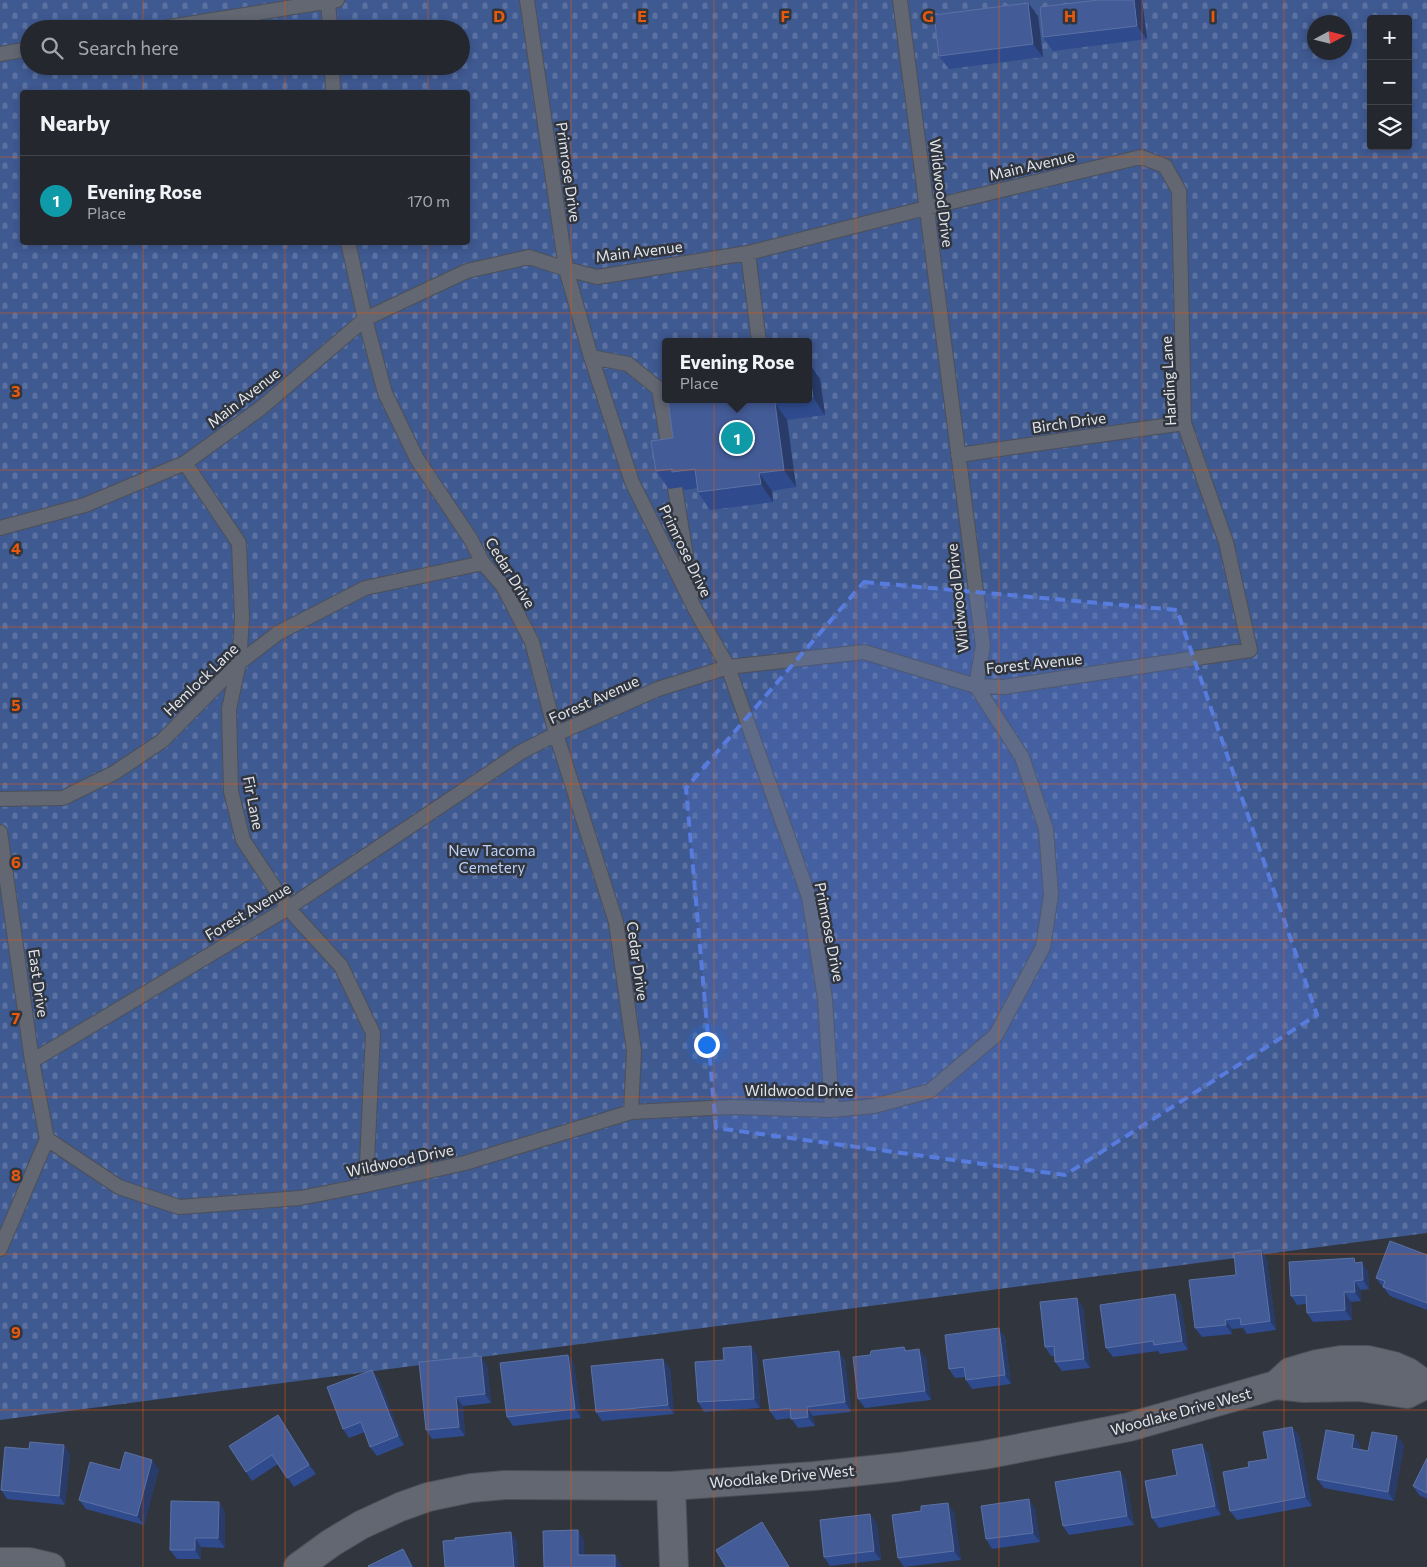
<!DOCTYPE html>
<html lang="en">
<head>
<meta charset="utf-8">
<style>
	:root { --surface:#24282e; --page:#2c3036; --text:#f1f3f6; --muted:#a3a6aa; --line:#41444a; --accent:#fe9c57 }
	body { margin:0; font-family:Commissioner,sans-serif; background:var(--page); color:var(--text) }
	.controls { position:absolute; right:15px; top:15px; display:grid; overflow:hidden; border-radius:5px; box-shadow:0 2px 8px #0003 }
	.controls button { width:45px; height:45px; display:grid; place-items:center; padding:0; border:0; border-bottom:1px solid var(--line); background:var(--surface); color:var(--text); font:25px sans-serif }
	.compass { position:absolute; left:1307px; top:15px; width:45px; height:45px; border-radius:50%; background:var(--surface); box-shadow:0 2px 8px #0003; rotate:83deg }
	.you { position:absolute; left:706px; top:1044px; width:18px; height:18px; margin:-12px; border:4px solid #fff; border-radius:50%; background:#1a73e8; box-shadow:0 0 0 8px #1a73e833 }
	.badge { display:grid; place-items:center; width:32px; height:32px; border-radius:50%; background:var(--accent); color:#fff; font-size:16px; font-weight:700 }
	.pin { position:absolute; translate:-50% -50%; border:2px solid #fff; box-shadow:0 1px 5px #0006 }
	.popup { position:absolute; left:662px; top:338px; width:150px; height:65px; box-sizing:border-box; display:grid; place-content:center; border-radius:5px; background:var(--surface); filter:drop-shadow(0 1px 4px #0005); font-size:16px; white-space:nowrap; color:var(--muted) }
	.popup b { font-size:19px; color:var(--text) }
	.popup::after { content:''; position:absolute; left:50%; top:100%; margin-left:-10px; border:10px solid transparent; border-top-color:var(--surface) }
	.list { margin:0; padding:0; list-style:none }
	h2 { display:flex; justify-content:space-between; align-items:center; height:65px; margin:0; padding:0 20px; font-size:21px }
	h2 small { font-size:16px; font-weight:400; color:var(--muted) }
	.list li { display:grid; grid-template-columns:32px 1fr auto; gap:15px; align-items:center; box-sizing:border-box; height:90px; padding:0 20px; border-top:1px solid var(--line) }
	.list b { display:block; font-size:19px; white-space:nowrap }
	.list p { margin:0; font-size:16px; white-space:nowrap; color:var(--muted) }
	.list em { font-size:16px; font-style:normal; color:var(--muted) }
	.icon { flex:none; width:28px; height:28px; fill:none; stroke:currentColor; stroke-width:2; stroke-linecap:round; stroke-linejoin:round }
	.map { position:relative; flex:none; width:1427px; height:1567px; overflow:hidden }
	.search { position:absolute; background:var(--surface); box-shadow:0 2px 8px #0003; left:20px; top:20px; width:450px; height:55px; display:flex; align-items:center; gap:12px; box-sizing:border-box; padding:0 18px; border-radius:28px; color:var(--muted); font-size:19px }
	.panel { position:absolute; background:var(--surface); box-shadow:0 2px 8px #0003; left:20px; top:90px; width:450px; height:155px; border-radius:5px }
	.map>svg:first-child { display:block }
	.cemetery { fill:url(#cemetery-stones); fill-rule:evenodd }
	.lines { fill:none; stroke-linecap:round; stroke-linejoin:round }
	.service-casing { stroke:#4d5058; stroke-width:16 }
	.minor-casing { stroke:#4d5058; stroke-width:30 }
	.service { stroke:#626772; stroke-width:14 }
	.minor { stroke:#626772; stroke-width:28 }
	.wall { fill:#2f4b8d }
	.shaded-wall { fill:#283b69 }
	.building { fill:#435b97; stroke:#5c71a4 }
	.marked { fill:#587bde; fill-opacity:0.2; stroke:#587bde; stroke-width:4; stroke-dasharray:10 6; stroke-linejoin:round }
	.grid { fill:none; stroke:#e8590c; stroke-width:1; stroke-opacity:0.55 }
	.labels { text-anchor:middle; stroke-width:5; stroke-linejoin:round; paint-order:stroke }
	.street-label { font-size:15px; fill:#e2e5eb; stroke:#30353e }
	.park-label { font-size:15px; fill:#bbd0f9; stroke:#30353e }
	.grid-label { font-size:16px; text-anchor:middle; font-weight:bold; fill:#e8590c; stroke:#30353e; stroke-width:5; stroke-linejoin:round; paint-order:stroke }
</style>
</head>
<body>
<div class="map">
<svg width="1427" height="1567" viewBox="0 0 1427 1567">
	<defs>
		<pattern id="cemetery-stones" width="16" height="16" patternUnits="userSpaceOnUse" patternTransform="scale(1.25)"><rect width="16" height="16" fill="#3f5991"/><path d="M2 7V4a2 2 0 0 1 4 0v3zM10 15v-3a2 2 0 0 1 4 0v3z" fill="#5a71a1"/></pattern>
	</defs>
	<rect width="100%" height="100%" fill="#30353e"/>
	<!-- cemetery -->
	<path class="cemetery" d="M0,0H1427V1233L0,1420ZM1371,19H1408V146H1371ZM1314,22H1344V52H1314ZM29,29H461V66H29ZM22,92H468V242H22ZM666,342H808V399H666Z"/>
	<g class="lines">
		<!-- service casing -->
		<g class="service-casing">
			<path id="service" d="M527,0L566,269L591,357L632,482L694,607L728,667L809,897L825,999L832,1110
				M328,1L330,29
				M157,29L337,0
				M0,54L29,49
				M332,66L333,92
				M348,242L365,319L385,393L417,459L470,538L483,563L503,586L532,642L556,734L616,922L634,1051L631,1112
				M748,253L759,342
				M591,357L628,364L659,389L670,455
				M958,455L1184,423
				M185,463L239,543L242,618L239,663L229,709L231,791L243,840L288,908L341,966L373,1033L366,1185
				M675,488L692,593
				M0,528L85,505L185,463L261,408L365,319L467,271L529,257L566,269L597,277L748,253L926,208L1141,157L1165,166L1179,191L1184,423L1226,542L1250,650L1004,687L976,686L864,652L728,667L658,689L556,734L521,752L288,908L32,1061
				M0,799L63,798L114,773L162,741L239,663L278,633L365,588L483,563
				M0,832L32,1061L47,1139
				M47,1139L119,1187L179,1207L300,1198L366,1185L465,1163L631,1112L731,1107L832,1110L874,1106L930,1091L996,1035L1043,947L1051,895L1046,829L1022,757L976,686L983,646L900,0
				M0,1249L47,1139"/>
		</g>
		<!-- minor casing -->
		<g class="minor-casing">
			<path id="minor" d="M1276,1385L1290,1372L1317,1364L1341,1360H1368L1394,1366L1408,1372L1427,1386
				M671,1486L674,1567
				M0,1562H30L51,1567
				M298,1567L331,1543L361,1525L400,1507L428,1497L471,1488L505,1485L671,1486L814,1476L899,1467L984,1455L1129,1427L1276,1385L1304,1388L1359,1387L1407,1394L1425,1385"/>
		</g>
		<!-- service -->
		<use href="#service" class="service"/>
		<!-- minor -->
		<use href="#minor" class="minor"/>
	</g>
	<!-- wall -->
	<path class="wall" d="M1142,0L1147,39L1053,51L1043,37Z
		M1028,3L1038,16L1043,57L949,69L939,56Z
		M808,362L820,379L825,415L787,420L796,487L772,491L773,502L710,510L698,492L697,488L684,490L682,487L669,489L656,471L673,438L668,399H808Z
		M1261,1250L1267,1259L1276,1330L1247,1334L1243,1328L1232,1329V1334L1202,1337L1195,1328L1236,1275Z
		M1427,1255V1310L1390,1296L1376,1278Z
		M1358,1263L1368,1272L1369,1289L1361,1290V1301L1351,1302L1352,1320L1313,1322L1307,1313L1306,1304L1297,1305L1291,1296Z
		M1175,1294L1181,1303L1188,1350L1160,1354L1158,1351L1113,1357L1106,1348Z
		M1083,1307L1090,1368L1062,1371L1055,1362V1356H1051L1045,1347Z
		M999,1328L1005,1337L1011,1384L972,1389L966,1380V1377L955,1378L949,1369Z
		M904,1347L907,1351L926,1358L931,1400L865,1408L858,1399L870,1355Z
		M568,1355L574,1364L581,1418L513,1426L507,1417Z
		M757,1355L760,1408L704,1412L698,1402L724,1360Z
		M845,1360L851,1412L813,1416L815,1426L798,1428L791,1418L776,1420L770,1411Z
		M419,1362L487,1365L491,1403L463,1406L465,1436L432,1439L426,1430Z
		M670,1368L674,1414L602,1421L596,1412Z
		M379,1379L404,1445L377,1456L370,1447L365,1432L349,1438L343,1429Z
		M284,1424L316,1474L294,1487L278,1464L252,1481L246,1472Z
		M1292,1427L1299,1436L1312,1506L1237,1520L1230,1511L1249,1467L1268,1459Z
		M1397,1436L1404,1445L1394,1501L1324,1488L1317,1479L1360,1445L1359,1450L1368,1451Z
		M29,1449L70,1454L65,1505L7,1499L1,1490Z
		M1208,1453L1221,1515L1159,1528L1152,1518L1177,1475Z
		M1427,1458V1499L1419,1495L1413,1486Z
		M159,1469L144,1525L86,1509L79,1500L120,1470Z
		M1120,1471L1126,1480L1134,1525L1069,1535L1063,1526Z
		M1035,1508L1040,1542L992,1549L986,1539Z
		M225,1511V1548L201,1547V1559H177L170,1550Z
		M921,1511L954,1512L961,1560L904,1567L898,1558Z
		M877,1523L881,1560L830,1566L824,1557Z"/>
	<!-- shaded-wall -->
	<path class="shaded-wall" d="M1134,0H1142L1147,39L1137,26Z
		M1028,3L1038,16L1043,57L1033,44Z
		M808,362L820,379L825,415L813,397Z
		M775,403L787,420L796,487L784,470Z
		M759,473L772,491L773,502L761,484Z
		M1261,1250L1267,1259L1276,1330L1270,1321Z
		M1362,1262L1368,1272L1369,1289L1363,1280Z
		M1354,1281L1361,1290V1301L1355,1292Z
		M1344,1292L1351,1302L1352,1320L1345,1310Z
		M1175,1294L1181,1303L1188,1350L1182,1341Z
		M1077,1298L1083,1307L1090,1368L1084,1359Z
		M1225,1320L1232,1329V1334L1226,1325Z
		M999,1328L1005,1337L1011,1384L1005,1375Z
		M751,1346L757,1355L760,1408L754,1399Z
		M919,1349L926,1358L931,1400L925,1391Z
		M839,1351L845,1360L851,1412L845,1402Z
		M568,1355L574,1364L581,1418L575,1409Z
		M481,1356L487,1365L491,1403L485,1394Z
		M663,1359L670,1368L674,1414L668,1405Z
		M372,1370L379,1379L404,1445L398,1436Z
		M456,1397L463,1406L465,1436L459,1427Z
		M807,1407L813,1416L815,1426L808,1417Z
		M278,1415L284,1424L316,1474L309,1465Z
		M1292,1427L1299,1436L1312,1506L1305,1497Z
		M1354,1435L1360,1445L1358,1458L1352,1448Z
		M1397,1436L1404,1445L1394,1501L1388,1492Z
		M1202,1444L1208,1453L1221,1515L1215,1506Z
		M64,1445L70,1454L65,1505L59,1496Z
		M152,1460L159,1469L144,1525L137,1516Z
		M1120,1471L1126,1480L1134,1525L1127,1516Z
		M1029,1499L1035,1508L1040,1542L1033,1533Z
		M219,1502L225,1511V1548L218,1538Z
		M948,1503L954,1512L961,1560L954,1551Z
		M870,1514L877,1523L881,1560L874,1551Z
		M762,1522L768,1531L790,1567H789Z
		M578,1530L584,1539L585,1564L578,1555Z
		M511,1532L517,1541L519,1567H514Z
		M195,1538L201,1547V1559L195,1550Z
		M403,1549L409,1558L414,1567H412Z
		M615,1555L621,1564V1567H615Z"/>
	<!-- building -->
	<path class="building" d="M1098,0H1134L1137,26L1043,37L1040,7Z
		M1028,3L1033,44L939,56L934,15Z
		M808,365L813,397L808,398Z
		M668,399H799L775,403L784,470L759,473L761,484L698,492L695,469L672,472V469L656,471L651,441L673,438Z
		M1390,1241L1427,1255V1303L1383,1287L1385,1281L1376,1278Z
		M1261,1250L1270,1321L1241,1325L1240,1318L1225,1320L1226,1325L1195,1328L1189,1280L1236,1275L1234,1253Z
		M1354,1258L1355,1263L1362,1262L1363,1280L1354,1281L1355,1292H1344L1345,1310L1307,1313L1306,1295L1291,1296L1289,1262Z
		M1175,1294L1182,1341L1154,1345L1153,1341L1106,1348L1100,1305Z
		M1077,1298L1084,1359L1055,1362L1054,1346L1045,1347L1040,1302Z
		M999,1328L1005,1375L966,1380L964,1367L949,1369L945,1335Z
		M751,1346L754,1399L698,1402L695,1362L724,1360L723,1348Z
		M904,1347L905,1351L919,1349L925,1391L858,1399L853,1357L870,1355L871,1351Z
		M839,1351L845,1402L807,1407L808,1417L791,1419L790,1408L770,1411L763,1360Z
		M568,1355L575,1409L507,1417L500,1363Z
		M481,1356L485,1394L456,1397L459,1427L426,1430L419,1362Z
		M663,1359L668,1405L596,1412L591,1366Z
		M372,1370L398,1436L370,1447L361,1422L343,1429L327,1387Z
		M278,1415L309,1465L287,1478L272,1455L246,1472L229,1446Z
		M1292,1427L1305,1497L1230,1511L1223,1472L1249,1467L1248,1462L1268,1459L1263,1432Z
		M1326,1430L1354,1435L1352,1448L1368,1451L1372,1432L1397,1436L1388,1492L1317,1479Z
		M30,1442L64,1445L59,1496L1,1490L5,1447L29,1449Z
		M1202,1444L1215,1506L1152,1518L1145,1481L1177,1475L1172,1450Z
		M125,1452L152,1460L137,1516L79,1500L90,1462L120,1470Z
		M1427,1458V1493L1413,1486Z
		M1120,1471L1127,1516L1063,1526L1055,1482Z
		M1029,1499L1033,1533L986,1539L981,1506Z
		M171,1501L219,1502L218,1538H195V1550H170Z
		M948,1503L954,1551L898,1558L892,1515L921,1511V1506Z
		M870,1514L874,1551L824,1557L820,1520Z
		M762,1522L789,1567H726L716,1550Z
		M578,1530V1555H615V1567H544L543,1531Z
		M511,1532L514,1567H445L443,1541L455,1540V1538Z
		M403,1549L412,1567H369L368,1566Z"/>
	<!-- marked area -->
	<path class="marked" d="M864,582L1177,610L1317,1015L1065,1175L716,1128L686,788Z"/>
	<!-- grid -->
	<path class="grid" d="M143,0V29M285,0V29M428,0V29M571,0V1567M714,0V1567M856,0V1567M999,0V1567M1142,0V1567M1284,0V1567M143,66V92M285,66V92M428,66V92M0,157H22M468,157H1427M143,242V1567M285,242V1567M428,242V1567M0,313H1427M0,470H1427M0,627H1427M0,784H1427M0,940H1427M0,1097H1427M0,1254H1427M0,1410H1427"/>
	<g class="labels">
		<!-- street labels -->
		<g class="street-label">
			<text transform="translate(1032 166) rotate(-13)" y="5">Main Avenue</text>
			<text transform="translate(568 172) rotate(82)" y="5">Primrose Drive</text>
			<text transform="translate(941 193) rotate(83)" y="5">Wildwood Drive</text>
			<text transform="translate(639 252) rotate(-7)" y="5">Main Avenue</text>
			<text transform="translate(1169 381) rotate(-93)" y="5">Harding Lane</text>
			<text transform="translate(244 398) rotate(-38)" y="5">Main Avenue</text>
			<text transform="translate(1069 423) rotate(-8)" y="5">Birch Drive</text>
			<text transform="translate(685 551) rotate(64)" y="5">Primrose Drive</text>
			<text transform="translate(510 573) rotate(58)" y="5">Cedar Drive</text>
			<text transform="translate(958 598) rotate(-96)" y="5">Wildwood Drive</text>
			<text transform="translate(1034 664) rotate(-6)" y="5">Forest Avenue</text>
			<text transform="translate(201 680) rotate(-44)" y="5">Hemlock Lane</text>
			<text transform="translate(594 700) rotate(-24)" y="5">Forest Avenue</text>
			<text transform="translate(253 803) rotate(79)" y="5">Fir Lane</text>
			<text transform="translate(248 912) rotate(-31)" y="5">Forest Avenue</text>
			<text transform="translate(829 932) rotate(79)" y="5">Primrose Drive</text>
			<text transform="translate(637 961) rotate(82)" y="5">Cedar Drive</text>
			<text transform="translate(38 983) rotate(82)" y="5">East Drive</text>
			<text x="799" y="1096">Wildwood Drive</text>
			<text transform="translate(400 1161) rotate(-12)" y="5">Wildwood Drive</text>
			<text transform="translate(1181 1412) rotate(-15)" y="5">Woodlake Drive West</text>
			<text transform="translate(782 1477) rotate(-5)" y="5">Woodlake Drive West</text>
		</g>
		<!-- park labels -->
		<g class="park-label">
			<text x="492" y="856">New Tacoma<tspan x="492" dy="17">Cemetery</tspan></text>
		</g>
	</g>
	<g class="grid-label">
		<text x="499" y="22">D</text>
		<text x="642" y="22">E</text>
		<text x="785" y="22">F</text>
		<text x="928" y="22">G</text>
		<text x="1070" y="22">H</text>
		<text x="1213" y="22">I</text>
		<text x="16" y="397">3</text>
		<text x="16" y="554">4</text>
		<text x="16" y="711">5</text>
		<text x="16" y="868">6</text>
		<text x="16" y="1024">7</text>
		<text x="16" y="1181">8</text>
		<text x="16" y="1338">9</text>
	</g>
</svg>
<div class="controls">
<button>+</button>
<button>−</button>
<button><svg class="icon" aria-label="layers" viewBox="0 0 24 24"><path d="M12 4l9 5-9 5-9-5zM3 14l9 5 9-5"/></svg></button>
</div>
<svg class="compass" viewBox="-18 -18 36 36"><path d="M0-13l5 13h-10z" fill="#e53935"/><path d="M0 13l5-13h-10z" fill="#a3a6aa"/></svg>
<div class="you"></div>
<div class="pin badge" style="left:737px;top:438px;background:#0f9aa8">1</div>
<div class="popup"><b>Evening Rose</b>Place</div>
<div class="search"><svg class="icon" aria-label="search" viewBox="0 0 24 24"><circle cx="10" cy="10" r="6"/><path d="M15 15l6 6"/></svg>Search here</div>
<section class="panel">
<h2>Nearby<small></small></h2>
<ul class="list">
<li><span class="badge" style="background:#0f9aa8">1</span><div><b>Evening Rose</b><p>Place</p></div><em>170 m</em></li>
</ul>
</section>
</div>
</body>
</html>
